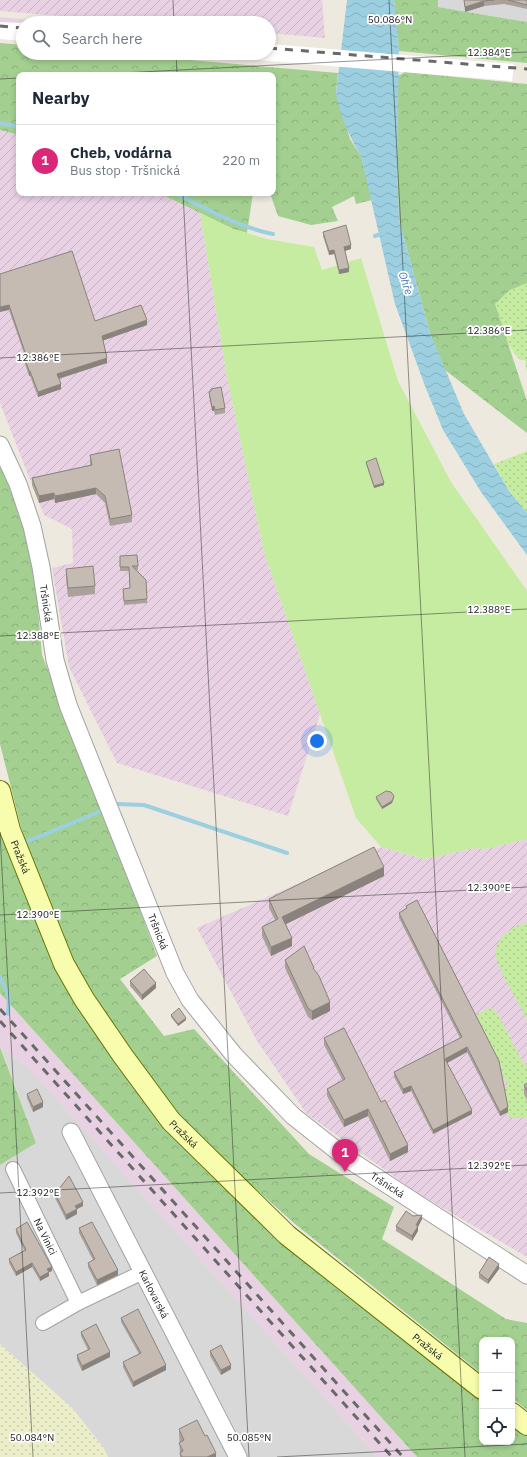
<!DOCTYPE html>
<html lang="en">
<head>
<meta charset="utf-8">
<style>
	:root { --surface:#fff; --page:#f2f2f3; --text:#1f2937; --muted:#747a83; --line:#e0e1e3; --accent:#db2777 }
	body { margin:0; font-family:"IBM Plex Sans",sans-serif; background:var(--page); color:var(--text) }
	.controls { position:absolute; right:12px; bottom:12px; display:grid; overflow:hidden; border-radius:8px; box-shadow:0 2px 6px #0003 }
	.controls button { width:36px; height:36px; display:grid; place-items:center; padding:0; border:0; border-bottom:1px solid var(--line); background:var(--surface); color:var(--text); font:20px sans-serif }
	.you { position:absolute; left:317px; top:741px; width:14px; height:14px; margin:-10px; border:3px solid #fff; border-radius:50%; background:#1a73e8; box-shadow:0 0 0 6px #1a73e833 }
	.badge { display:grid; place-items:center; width:26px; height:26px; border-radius:50%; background:var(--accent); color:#fff; font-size:13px; font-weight:700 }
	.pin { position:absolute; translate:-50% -33px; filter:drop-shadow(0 1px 2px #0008) }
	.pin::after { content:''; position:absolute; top:21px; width:14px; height:12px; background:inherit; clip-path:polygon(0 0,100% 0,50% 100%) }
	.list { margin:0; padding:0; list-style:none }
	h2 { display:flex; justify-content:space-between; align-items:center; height:52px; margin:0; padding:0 16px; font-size:17px }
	h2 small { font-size:13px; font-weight:400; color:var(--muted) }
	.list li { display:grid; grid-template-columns:26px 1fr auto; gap:12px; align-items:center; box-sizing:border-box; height:72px; padding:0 16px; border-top:1px solid var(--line) }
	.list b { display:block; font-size:15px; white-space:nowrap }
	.list p { margin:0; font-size:13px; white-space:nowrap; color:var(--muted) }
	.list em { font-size:13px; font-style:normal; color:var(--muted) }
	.icon { flex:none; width:22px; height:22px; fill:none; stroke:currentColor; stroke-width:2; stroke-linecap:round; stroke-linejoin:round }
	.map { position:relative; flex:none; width:527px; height:1457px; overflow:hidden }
	.search { position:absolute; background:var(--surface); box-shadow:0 2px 6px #0003; left:16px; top:16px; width:260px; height:44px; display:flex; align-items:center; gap:10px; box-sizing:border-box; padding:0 14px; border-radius:22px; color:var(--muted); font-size:15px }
	.panel { position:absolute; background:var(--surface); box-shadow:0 2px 6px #0003; left:16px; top:72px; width:260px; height:124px; border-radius:8px }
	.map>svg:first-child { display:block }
	.residential { fill:#d9d8d8 }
	.industrial { fill:url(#industrial-furrows) }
	.railway { fill:#e7d1e3 }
	.farmland { fill:url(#farmland-dots) }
	.grass { fill:url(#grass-dots) }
	.forest { fill:url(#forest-crowns) }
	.garden { fill:#c5eca1 }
	.water { fill:url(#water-waves) }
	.pier { fill:#fff }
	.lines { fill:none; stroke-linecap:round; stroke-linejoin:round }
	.stream { stroke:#9ccfdf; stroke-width:4 }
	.minor-casing { stroke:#a2a2a2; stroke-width:16 }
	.tertiary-casing { stroke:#a2a2a2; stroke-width:19 }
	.secondary-casing { stroke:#667400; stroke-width:22 }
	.minor { stroke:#fff; stroke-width:14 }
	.tertiary { stroke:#fff; stroke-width:17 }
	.secondary { stroke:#f8fdad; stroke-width:20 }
	.rail { stroke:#696969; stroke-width:3; stroke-dasharray:8 8; stroke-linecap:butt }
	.wall { fill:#a9a19a }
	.shaded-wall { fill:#8a837d }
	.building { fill:#c5bbb3; stroke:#8a837d }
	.ticks { fill:none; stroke:#1b1b1b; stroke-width:1; stroke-opacity:0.45 }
	.labels { text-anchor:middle; stroke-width:3.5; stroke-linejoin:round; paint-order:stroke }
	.street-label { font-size:10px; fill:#1b1b1b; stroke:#fff }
	.water-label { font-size:11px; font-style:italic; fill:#4278b0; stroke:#fff }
	.ticks-label { font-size:10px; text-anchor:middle; fill:#1b1b1b; stroke:#fff; stroke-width:3.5; stroke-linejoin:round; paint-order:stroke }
</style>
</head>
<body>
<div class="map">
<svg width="527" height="1457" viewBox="0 0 527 1457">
	<defs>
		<pattern id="industrial-furrows" width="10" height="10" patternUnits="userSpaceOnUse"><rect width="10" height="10" fill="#e7d1e3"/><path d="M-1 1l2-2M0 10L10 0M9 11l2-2" fill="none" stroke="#c6b3c2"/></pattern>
		<pattern id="farmland-dots" width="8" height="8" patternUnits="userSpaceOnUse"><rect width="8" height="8" fill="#ebeec9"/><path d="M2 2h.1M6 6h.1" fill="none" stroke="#c9ccac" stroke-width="1.8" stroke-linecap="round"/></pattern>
		<pattern id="grass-dots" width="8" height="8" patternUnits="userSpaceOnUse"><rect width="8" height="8" fill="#c5eca1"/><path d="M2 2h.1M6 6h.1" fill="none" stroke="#a9ca8a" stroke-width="1.8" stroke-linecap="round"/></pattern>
		<pattern id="forest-crowns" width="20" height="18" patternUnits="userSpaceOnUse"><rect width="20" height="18" fill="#a3d091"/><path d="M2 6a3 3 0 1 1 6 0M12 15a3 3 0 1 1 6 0" fill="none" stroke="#8cb27c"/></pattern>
		<pattern id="water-waves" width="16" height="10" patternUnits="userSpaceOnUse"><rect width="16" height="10" fill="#9ccfdf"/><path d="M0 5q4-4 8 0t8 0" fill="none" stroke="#86b1bf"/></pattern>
	</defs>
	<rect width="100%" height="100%" fill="#eee9df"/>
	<!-- residential -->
	<path class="residential" d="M438,0H527V22L438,7Z
		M1,1048L29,1068L378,1457H108L103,1447L72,1408L0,1344V1165L36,1143Z"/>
	<!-- industrial -->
	<path class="industrial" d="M0,0H322L325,38L269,33V23H144L0,11Z
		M0,130L19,135V193H159L200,213L227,377L264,552L320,714L288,816L117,763L69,667L52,568L73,563L72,529L44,515L0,403Z
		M527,839V1257L417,1193L307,1114L257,1041L197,928L381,847L425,859L474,848L485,849Z"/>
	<!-- railway -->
	<path class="railway" d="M0,17L64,23H23V40L0,38Z
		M0,993L158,1169L417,1457H378L29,1068L0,1047Z"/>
	<!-- farmland -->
	<path class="farmland" d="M0,1344L72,1408L103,1447L108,1457H0Z"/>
	<!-- grass -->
	<path class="grass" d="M527,283V373L525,360H520C505,345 500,323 495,304L510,290Z
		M527,451V513L509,491L494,464Z
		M527,923V1020C520,1005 498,970 496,956C494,938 512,926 527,923Z
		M489,1008L493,1009L499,1016L522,1061L527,1066V1117L509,1118L503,1088L508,1085L474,1016Z"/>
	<!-- forest -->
	<path class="forest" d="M394,0H438V7L527,22V63L399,51Z
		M0,43L23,45V53H110L338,73L336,93L350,139L361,156L372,200L356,204L354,196L332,207L338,221L311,225L278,216L270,193H273V75H19V135L0,130Z
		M405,72L527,84V283L510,290L495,304L527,401V433L445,370L430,333L399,220L397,161L398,76Z
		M159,193H253L247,233L233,229Z
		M0,462L20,511L34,565L42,655L99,800L157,956L120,979L164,1036L194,1029L309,1154L394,1207L382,1239L506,1319L527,1323V1410L512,1398V1340H482V1374L295,1224L240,1175L179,1114L131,1051L93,994L73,960L33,863L21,827L0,744Z
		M0,822L3,833L164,1127L482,1399V1442H512V1423L527,1435V1457H417L0,993Z
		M0,1047L36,1143L0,1165Z"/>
	<!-- garden -->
	<path class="garden" d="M200,213L233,229L267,239L314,247L322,270L361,258L398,381L451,482L527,591V839L485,849L474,848L425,859L381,847L356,818L264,552L227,377Z"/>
	<!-- water -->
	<path class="water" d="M347,0H394L399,51L397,161L399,220L430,333L464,414L509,491L527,513V555L481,492L443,430L425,386L395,304L361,156C349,136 340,116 336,93Z"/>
	<!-- pier -->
	<path class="pier" d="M0,22L23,23V41L0,39Z
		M269,44L514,64L512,81L173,53H269Z"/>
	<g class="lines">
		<!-- stream -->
		<path class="stream" d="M0,123L19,127
			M175,193C207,209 238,227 273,234
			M375,236L384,233
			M118,804L144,805L287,853
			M26,842L101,811
			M0,977L9,997L8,1014"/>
		<!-- minor casing -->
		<g class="minor-casing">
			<g id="minor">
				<path id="s1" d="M13,1169L78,1303"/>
				<path d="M43,1323L78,1303L143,1272"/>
			</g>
		</g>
		<!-- tertiary casing -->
		<g class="tertiary-casing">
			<g id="tertiary">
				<path id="s2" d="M0,445L18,484L32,526L41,567L55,660L68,705L175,973L190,1000L234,1055L293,1116L345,1157L527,1275"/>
				<path id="s3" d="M71,1132L238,1457"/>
			</g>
		</g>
		<!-- secondary casing -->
		<g class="secondary-casing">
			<g id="secondary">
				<path id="s4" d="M0,791L10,830L64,964L84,999L123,1056L171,1121L287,1235L482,1389"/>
				<path d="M512,1413L527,1425"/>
			</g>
		</g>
		<!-- minor -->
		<use href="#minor" class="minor"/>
		<!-- tertiary -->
		<use href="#tertiary" class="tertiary"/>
		<!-- secondary -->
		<use href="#secondary" class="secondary"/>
		<!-- rail -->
		<path class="rail" d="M0,26L23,28
			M269,48L527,69
			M0,1009L403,1457
			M0,1021L392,1457"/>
	</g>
	<!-- wall -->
	<path class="wall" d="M464,0H527V9L504,4L484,6L465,12Z
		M323,232L351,249L345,251L349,272L339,274L334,254L329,255L323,236Z
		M0,274L95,321L147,325L103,340L107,363L59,379L61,389L38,397L30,376H29L25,364V359H26L9,310Z
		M211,389L225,408V413L215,415L214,411H212L209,396V392L211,391Z
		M90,455L132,515V522L110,526L105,503L96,494L55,503L54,499L39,503L32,485V478L90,465Z
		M366,462L384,485L374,488L366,464Z
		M120,560L138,566V570H136L147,599V603L124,605L123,589H130L129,571H120Z
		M66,569L95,586V594L68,597L66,578Z
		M376,797L394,798L392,803L382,809L376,799Z
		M384,876L286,924L292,946L271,956L262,936V927L275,920L269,908V899Z
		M406,906L508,1112L500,1116L467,1052L447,1063L472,1114L433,1134L411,1091L403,1094L394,1077V1072L460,1038L399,918V913L406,908Z
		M285,960L314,968V970L330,1011L312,1020L308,1017L285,968Z
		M130,981L156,988L142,1000L130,986Z
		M171,1015L186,1020L178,1026L171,1017Z
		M324,1038L381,1102L408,1152L390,1161L368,1116L344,1127L327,1096V1089L343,1081L324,1045Z
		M527,1083V1100L524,1094V1085Z
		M27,1094L43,1107L33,1112L27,1098Z
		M55,1194L83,1206L77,1209V1214L66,1220L55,1198Z
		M413,1216L422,1219L418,1226V1231L412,1241L396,1231V1226Z
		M79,1228L118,1275L97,1285L88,1267V1263L93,1260L79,1233Z
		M16,1229L52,1271L49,1272V1276L40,1281L32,1267L16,1276L9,1263V1259L24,1250L16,1233Z
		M499,1269L488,1284L479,1278V1273Z
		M121,1318L166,1370L133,1387L123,1367V1362L139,1354L121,1322Z
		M81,1332L110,1357L82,1371L77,1360V1355L88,1350L81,1336Z
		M210,1351L231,1369L221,1375L210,1356Z
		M179,1429L205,1436L216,1457H180Z"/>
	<!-- shaded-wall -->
	<path class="shaded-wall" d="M484,1V6L465,12V7Z
		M351,245V249L344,251V247Z
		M334,250V254L329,255V251Z
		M349,268V272L339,274V270Z
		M9,305V310L0,312V307Z
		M147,320V325L102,341V336Z
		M107,358V363L57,379V374Z
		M29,371H30V376H29Z
		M61,384V389L38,397V392Z
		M214,406V411H212V407Z
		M384,483V485L374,488V486Z
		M96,488V494L55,503V496Z
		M54,493V499L39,503V496Z
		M394,796L392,803L382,809V807Z
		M384,867V876L282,926V917Z
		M292,938V946L271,956V947Z
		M156,983V988L142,1000V995Z
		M330,1002V1011L312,1020V1011Z
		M186,1018V1020L178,1026V1024Z
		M467,1047V1052L445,1064V1059Z
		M411,1086V1091L403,1094V1089Z
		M43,1102V1107L33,1112V1107Z
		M508,1107V1112L500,1116V1112Z
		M368,1109V1116L344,1127V1120Z
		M472,1110V1114L433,1134V1130Z
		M408,1145V1152L390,1161V1154Z
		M83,1202V1206L77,1209V1214L66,1220V1215L75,1206Z
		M422,1215V1219L417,1229L418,1226V1231L412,1241V1236L416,1225Z
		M32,1263V1267L16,1276V1272Z
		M499,1264V1269L488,1284V1280Z
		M52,1267V1271L49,1272V1276L40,1281V1277L47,1269Z
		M118,1270V1275L97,1285V1280Z
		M110,1352V1357L82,1371V1366Z
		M166,1365V1370L133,1387V1382Z
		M231,1365V1369L221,1375V1370Z
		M216,1453V1457H207Z"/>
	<!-- building -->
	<path class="building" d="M464,0H494L484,1L465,7Z
		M508,0H527V5Z
		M346,225L351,245L344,247L349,268L339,270L334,250L329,251L323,232Z
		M72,251L95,321L141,305L147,320L102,336L107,358L57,374L61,384L38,392L30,371H29L25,359L27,358L9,305L0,307V274Z
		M221,387L225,408L215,410L214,406L212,407L209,392L211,391V389Z
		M119,449L132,515L110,519L105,496L96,488L55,496L54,493L39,496L32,478L92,465L90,455Z
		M376,458L384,483L374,486L366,462Z
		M137,555L138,566H132L146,580L147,599L124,601L123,589L130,588L129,567H120V556Z
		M93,566L95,586L68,588L66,569Z
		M386,791L391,792L394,796L392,801L382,807L376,797Z
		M374,847L384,867L282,917L292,938L271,947L262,927L278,919L269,899Z
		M417,900L499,1061L508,1107L500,1112L467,1047L445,1059L472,1110L433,1130L411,1086L403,1089L394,1072L462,1037L399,913L407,908L406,906Z
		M304,946L314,968H313L319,976L330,1002L312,1011L308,1008L285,960Z
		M144,969L156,983L142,995L130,981Z
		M179,1008L186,1018L178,1024L171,1015Z
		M344,1028L381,1102L385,1100L408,1145L390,1154L368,1109L344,1120L327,1089L345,1079L324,1038Z
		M527,1083V1091L524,1085Z
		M37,1089L43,1102L33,1107L27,1094Z
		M69,1176L83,1202L75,1206L77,1209L66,1215L55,1194Z
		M406,1211L413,1216L422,1215L416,1225L418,1226L412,1236L396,1226Z
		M27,1222L52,1267L47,1269L49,1272L40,1277L32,1263L16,1272L9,1259L26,1250L16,1229Z
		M92,1222L118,1270L97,1280L88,1263L95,1259L79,1228Z
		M489,1257L499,1264L488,1280L479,1273Z
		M138,1309L166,1365L133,1382L123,1362L141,1353L121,1318Z
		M96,1324L110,1352L82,1366L77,1355L90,1349L81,1332Z
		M221,1345L231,1365L221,1370L210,1351Z
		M197,1420L205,1436L207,1435L216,1453L207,1457H182L180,1453L183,1451L179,1443L184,1440L179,1429Z"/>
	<!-- ticks -->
	<path class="ticks" d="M173,0L174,23M389,0L465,1457M176,53L177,75M83,75L527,52M0,79L19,78M183,193L249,1457M0,358L527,330M0,636L527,609M0,832L33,1457M0,915L527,887M0,1193L527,1165M277,1457L527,1444"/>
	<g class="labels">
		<!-- street labels -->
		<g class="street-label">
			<text dy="4" stroke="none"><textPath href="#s2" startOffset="166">Tršnická</textPath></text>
			<text dy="4" stroke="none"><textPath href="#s4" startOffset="69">Pražská</textPath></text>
			<text dy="4" stroke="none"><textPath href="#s2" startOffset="514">Tršnická</textPath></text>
			<text dy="4" stroke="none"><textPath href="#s4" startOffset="393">Pražská</textPath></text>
			<text dy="4" stroke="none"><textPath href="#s2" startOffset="862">Tršnická</textPath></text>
			<text dy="4" stroke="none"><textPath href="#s1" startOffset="75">Na Vinici</textPath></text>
			<text dy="4" stroke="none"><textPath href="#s3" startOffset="182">Karlovarská</textPath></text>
			<text dy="4" stroke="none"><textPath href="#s4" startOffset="717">Pražská</textPath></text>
		</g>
		<!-- water labels -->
		<g class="water-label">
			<text transform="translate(406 283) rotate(72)" y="4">Ohře</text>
		</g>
	</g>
	<g class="ticks-label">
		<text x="390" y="23">50.086°N</text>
		<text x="489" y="56">12.384°E</text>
		<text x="489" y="334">12.386°E</text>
		<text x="38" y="361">12.386°E</text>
		<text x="489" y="613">12.388°E</text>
		<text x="38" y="639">12.388°E</text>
		<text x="489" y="891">12.390°E</text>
		<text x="38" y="918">12.390°E</text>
		<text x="489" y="1169">12.392°E</text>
		<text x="38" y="1196">12.392°E</text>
		<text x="32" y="1441">50.084°N</text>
		<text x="249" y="1441">50.085°N</text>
	</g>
</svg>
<div class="controls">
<button>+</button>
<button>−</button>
<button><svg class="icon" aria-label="locate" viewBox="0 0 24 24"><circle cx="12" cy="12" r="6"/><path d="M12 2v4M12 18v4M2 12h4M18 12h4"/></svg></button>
</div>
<div class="you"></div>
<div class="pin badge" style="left:345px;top:1172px">1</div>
<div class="search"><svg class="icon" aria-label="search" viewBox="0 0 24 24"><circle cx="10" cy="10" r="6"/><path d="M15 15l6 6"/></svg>Search here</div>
<section class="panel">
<h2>Nearby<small></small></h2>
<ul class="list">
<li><span class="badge">1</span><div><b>Cheb, vodárna</b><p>Bus stop · Tršnická</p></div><em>220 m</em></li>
</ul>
</section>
</div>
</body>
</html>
